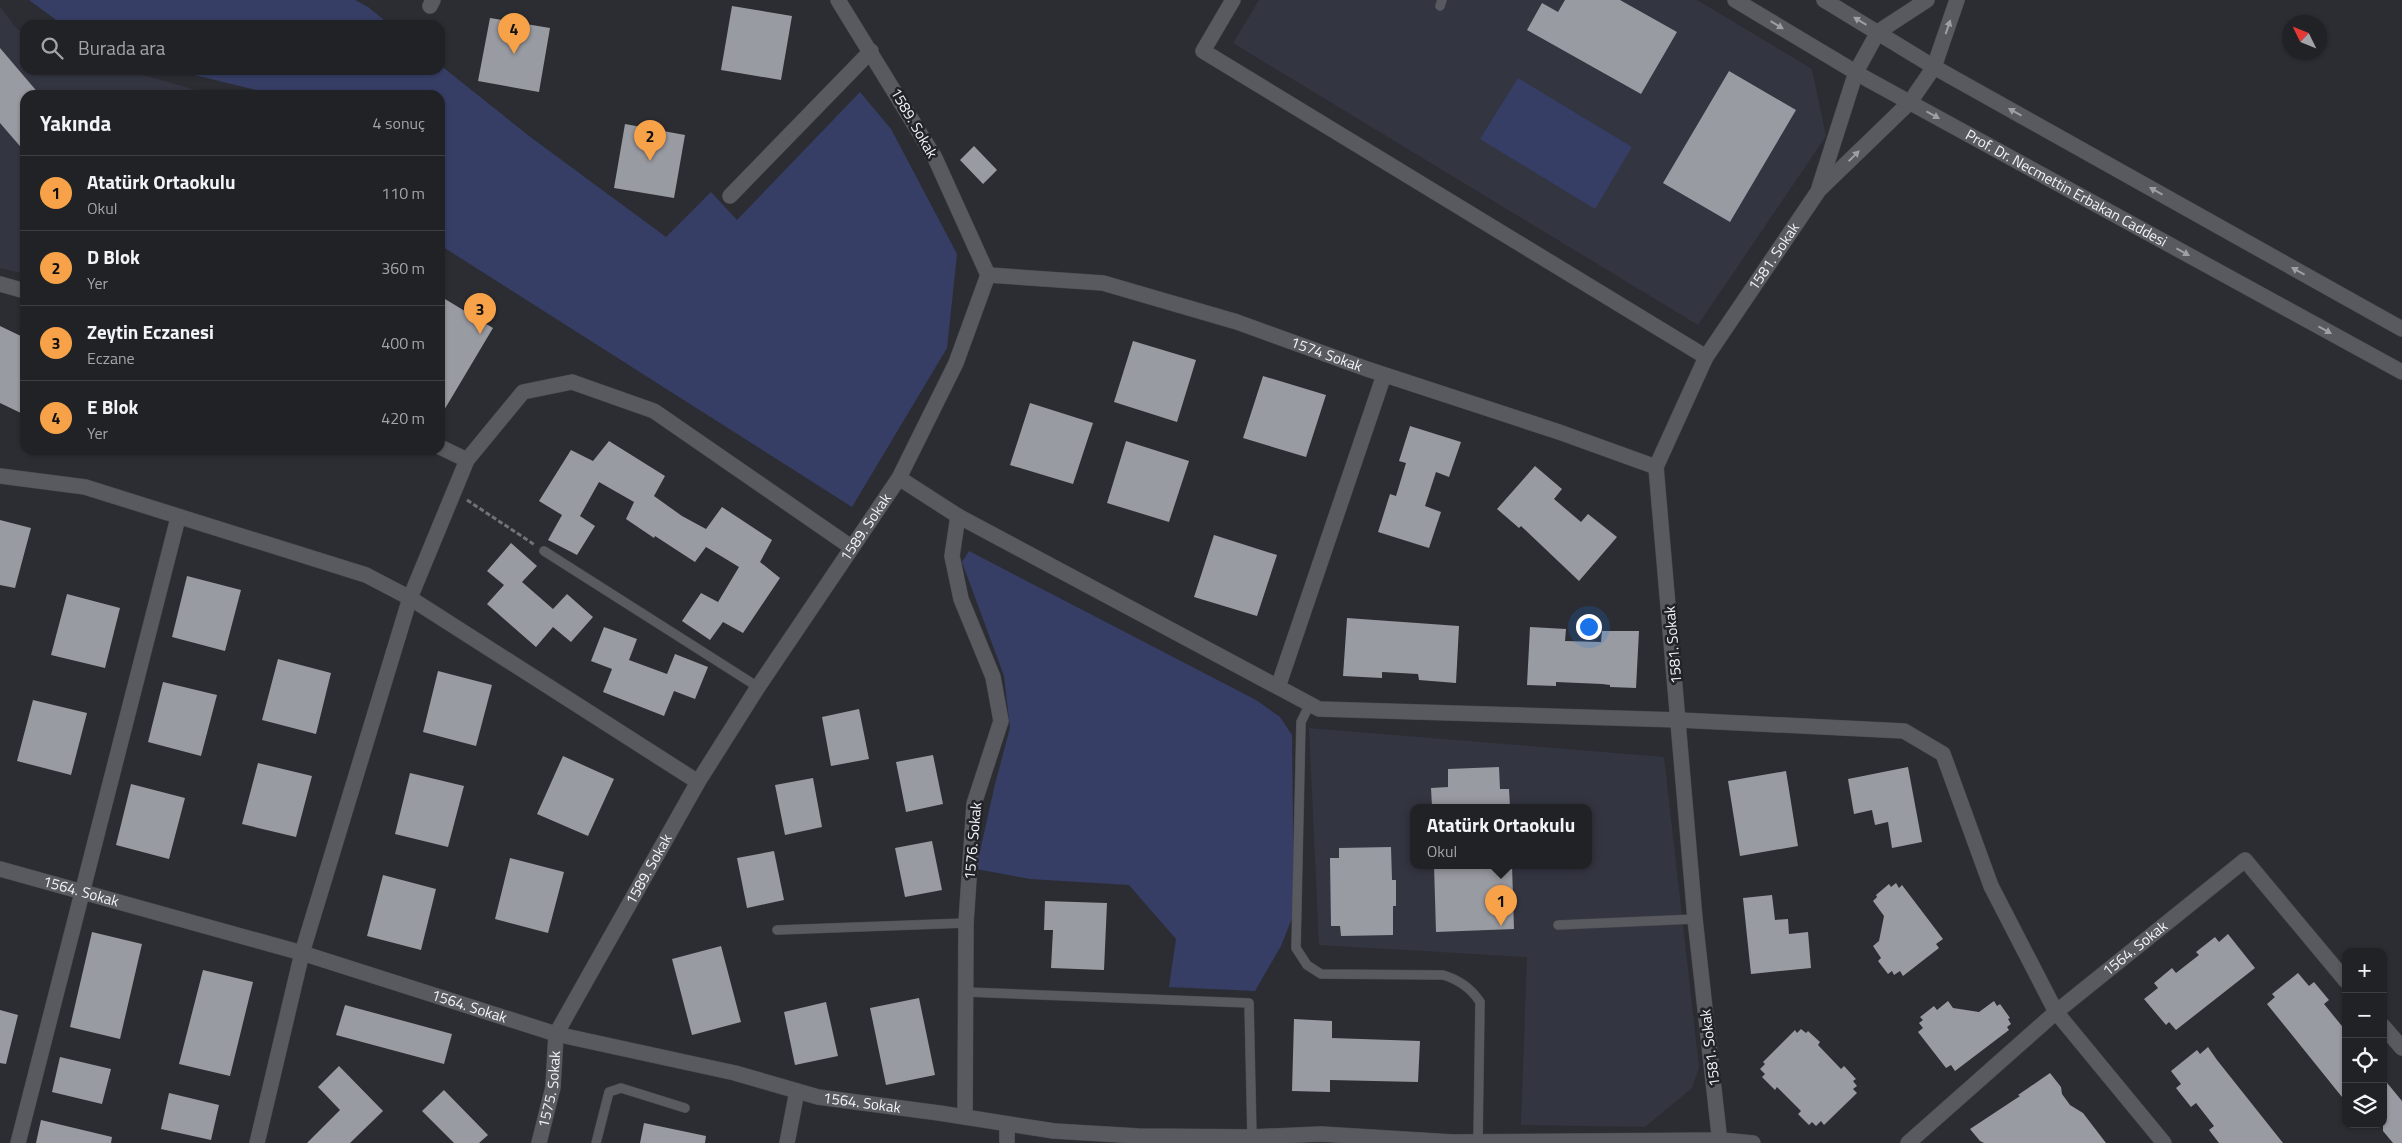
<!DOCTYPE html>
<html lang="tr">
<head>
<meta charset="utf-8">
<style>
	:root { --surface:#212226; --page:#2d2f32; --text:#f1f3f6; --muted:#a2a4a7; --line:#3e3f43; --accent:#f7a248 }
	body { margin:0; font-family:"Titillium Web",sans-serif; background:var(--page); color:var(--text) }
	.controls { position:absolute; right:15px; bottom:15px; display:grid; overflow:hidden; border-radius:10px; box-shadow:0 1px 4px #0004 }
	.controls button { width:45px; height:45px; display:grid; place-items:center; padding:0; border:0; border-bottom:1px solid var(--line); background:var(--surface); color:var(--text); font:25px sans-serif }
	.compass { position:absolute; left:2282px; top:15px; width:45px; height:45px; border-radius:50%; background:var(--surface); box-shadow:0 1px 4px #0004; rotate:313deg }
	.you { position:absolute; left:1588px; top:626px; width:18px; height:18px; margin:-12px; border:4px solid #fff; border-radius:50%; background:#1a73e8; box-shadow:0 0 0 8px #1a73e833 }
	.badge { display:grid; place-items:center; width:32px; height:32px; border-radius:50%; background:var(--accent); color:#111; font-size:16px; font-weight:700 }
	.pin { position:absolute; translate:-50% -41px; filter:drop-shadow(0 1px 2px #0008) }
	.pin::after { content:''; position:absolute; top:26px; width:18px; height:15px; background:inherit; clip-path:polygon(0 0,100% 0,50% 100%) }
	.popup { position:absolute; left:1410px; top:804px; width:182px; height:65px; box-sizing:border-box; display:grid; place-content:center; border-radius:10px; background:var(--surface); filter:drop-shadow(0 1px 4px #0005); font-size:16px; white-space:nowrap; color:var(--muted) }
	.popup b { font-size:19px; color:var(--text) }
	.popup::after { content:''; position:absolute; left:50%; top:100%; margin-left:-10px; border:10px solid transparent; border-top-color:var(--surface) }
	.list { margin:0; padding:0; list-style:none }
	h2 { display:flex; justify-content:space-between; align-items:center; height:65px; margin:0; padding:0 20px; font-size:21px }
	h2 small { font-size:16px; font-weight:400; color:var(--muted) }
	.list li { display:grid; grid-template-columns:32px 1fr auto; gap:15px; align-items:center; box-sizing:border-box; height:75px; padding:0 20px; border-top:1px solid var(--line) }
	.list b { display:block; font-size:19px; white-space:nowrap }
	.list p { margin:0; font-size:16px; white-space:nowrap; color:var(--muted) }
	.list em { font-size:16px; font-style:normal; color:var(--muted) }
	.icon { flex:none; width:28px; height:28px; fill:none; stroke:currentColor; stroke-width:2; stroke-linecap:round; stroke-linejoin:round }
	.map { position:relative; flex:none; width:2402px; height:1143px; overflow:hidden }
	.search { position:absolute; background:var(--surface); box-shadow:0 1px 4px #0004; left:20px; top:20px; width:425px; height:55px; display:flex; align-items:center; gap:12px; box-sizing:border-box; padding:0 18px; border-radius:15px; color:var(--muted); font-size:19px }
	.panel { position:absolute; background:var(--surface); box-shadow:0 1px 4px #0004; left:20px; top:90px; width:425px; height:365px; border-radius:15px }
	.map>svg:first-child { display:block }
	.built { fill:#333541; fill-rule:evenodd }
	.green { fill:#363e65 }
	.building { fill:#999ba2 }
	.lines { fill:none; stroke-linecap:round; stroke-linejoin:round }
	.lane-casing { stroke:#494a4f; stroke-width:10 }
	.street-casing { stroke:#494a4f; stroke-width:16 }
	.secondary-casing { stroke:#494a4f; stroke-width:16 }
	.path { stroke:#717278; stroke-width:3; stroke-dasharray:5 2.5; stroke-linecap:butt }
	.lane { stroke:#585a60; stroke-width:9 }
	.street { stroke:#585a60; stroke-width:15 }
	.secondary { stroke:#585a60; stroke-width:15 }
	.oneway { fill:#9d9fa4 }
	.labels { text-anchor:middle; stroke-width:5; stroke-linejoin:round; paint-order:stroke }
	.street-label { font-size:15px; fill:#f2f3f7; stroke:#222329 }
</style>
</head>
<body>
<div class="map">
<svg width="2402" height="1143" viewBox="0 0 2402 1143">
	<rect width="100%" height="100%" fill="#2c2d33"/>
	<!-- built -->
	<path class="built" d="M1259,0H1697L1812,69L1826,136L1698,325L1233,43Z
		M0,7L17,29L25,33V70H126L213,95H25V274L0,268Z
		M1309,728L1664,757L1699,1067L1692,1088L1645,1127L1521,1125L1527,957L1319,945ZM1414,807H1588V865H1414Z"/>
	<!-- green -->
	<path class="green" d="M29,0H355L368,7L390,25H63Z
		M440,65L529,136L666,237L711,192L737,220L860,92L891,129L957,254L947,348L852,507L440,245V95H277L174,70H440Z
		M1518,78L1632,147L1595,209L1480,139Z
		M969,551L1256,700L1280,717L1292,735L1294,913L1281,946L1255,991L1169,987L1176,939L1129,885L1030,879L976,869L995,784L1010,728L1004,676L962,562Z"/>
	<!-- building -->
	<path class="building" d="M1565,0H1620L1677,32L1641,94L1527,30L1542,3L1558,12Z
		M732,6L792,16L781,80L721,70Z
		M490,18L550,28L539,92L478,81Z
		M0,48L40,95H25V152L0,123Z
		M1729,71L1796,110L1730,222L1663,183Z
		M625,124L685,135L674,198L614,188Z
		M974,146L997,170L983,184L960,160Z
		M440,296L493,328L440,417Z
		M0,326L25,338V415L0,403Z
		M1133,341L1196,360L1177,422L1114,402Z
		M1263,376L1326,395L1306,457L1243,438Z
		M1030,403L1093,423L1073,484L1010,465Z
		M1410,426L1461,442L1449,477L1436,472L1425,506L1441,512L1429,548L1378,532L1390,494L1396,496L1406,463L1399,461Z
		M609,441L665,476L654,496L682,516L706,529L722,507L772,540L760,562L780,578L743,633L723,622L710,640L682,621L701,593L718,602L739,567L706,547L695,562L655,536L654,538L626,519L634,502L599,482L580,516L595,526L577,555L548,540L562,515L539,501L571,450L593,461Z
		M1126,441L1189,461L1169,522L1107,503Z
		M1535,466L1562,489L1554,499L1581,522L1588,514L1617,537L1579,581L1521,526L1519,528L1497,509Z
		M0,520L31,528L15,588L0,585Z
		M1214,535L1277,555L1257,616L1194,597Z
		M511,543L537,566L522,582L553,609L567,594L593,617L571,642L553,627L536,647L487,604L504,585L487,571Z
		M187,576L241,590L225,651L172,637Z
		M67,594L120,608L105,668L51,655Z
		M1347,618L1459,626L1456,683L1419,680L1418,674L1382,672V678L1343,676Z
		M604,627L637,639L629,660L667,674L675,654L708,667L695,699L674,691L664,716L603,692L612,669L591,661Z
		M1530,627L1566,629L1565,641L1601,642L1602,631H1639L1636,688L1610,687V685L1602,684L1556,682V686L1527,685Z
		M278,659L331,673L316,734L262,720Z
		M438,671L492,685L476,746L423,732Z
		M163,682L217,695L201,756L148,742Z
		M33,700L87,713L71,775L17,761Z
		M859,709L869,759L831,766L822,717Z
		M933,755L943,804L906,812L896,762Z
		M563,756L614,779L588,836L537,814Z
		M258,763L312,776L296,837L242,824Z
		M1499,767L1500,789H1509L1510,807H1432L1431,788L1448,787V769Z
		M1908,767L1922,842L1892,848L1888,822L1875,825L1872,810L1854,814L1848,779Z
		M1786,771L1798,846L1740,856L1728,781Z
		M410,773L464,786L448,847L395,834Z
		M813,778L822,827L785,835L775,785Z
		M131,784L185,798L169,859L116,845Z
		M932,841L942,890L905,897L895,848Z
		M1391,847L1392,880H1396V906H1393V935L1341,936L1340,926H1331L1330,858H1339V848Z
		M774,851L784,900L747,908L737,858Z
		M510,858L564,872L548,933L495,919Z
		M1434,865H1512L1514,929L1436,932Z
		M383,875L436,889L421,950L367,936Z
		M1896,883L1899,888L1902,885L1943,939L1936,944L1939,948L1903,976L1900,971L1894,975L1892,971L1888,974L1878,961L1881,958L1873,946L1879,941L1884,916L1873,901L1877,897L1876,895L1889,884L1891,887Z
		M1772,895L1775,920L1788,919L1789,934L1808,932L1811,968L1751,974L1743,898Z
		M1045,901L1107,903L1104,970L1051,968L1053,930H1044Z
		M92,932L142,944L120,1039L70,1027Z
		M2228,934L2255,968L2176,1030L2169,1022L2166,1025L2144,999L2158,988L2154,983L2172,968L2176,973L2199,955L2196,952L2215,937L2219,942Z
		M721,946L741,1022L692,1035L672,959Z
		M203,970L253,982L230,1076L179,1064Z
		M2298,973L2309,986L2314,982L2329,1000L2324,1004L2346,1031V1102L2267,1004L2275,997L2272,994Z
		M919,998L935,1075L886,1085L870,1008Z
		M1948,1001L1953,1008L1979,1012L1994,1001L1997,1006L2000,1004L2010,1018L2008,1019L2011,1024L2007,1027L2009,1030L1955,1071L1951,1065L1946,1068L1918,1032L1923,1028L1919,1023L1923,1020L1920,1017L1934,1006L1937,1010Z
		M826,1002L838,1056L795,1065L784,1012Z
		M345,1005L452,1034L444,1064L336,1035Z
		M0,1010L18,1015L6,1064L0,1063Z
		M1294,1019L1332,1021V1038L1420,1041L1418,1082L1330,1080V1092L1292,1091Z
		M1801,1029L1806,1033L1808,1031L1820,1042L1818,1045L1841,1069L1844,1066L1856,1079L1853,1081L1857,1086L1853,1089L1857,1093L1824,1125L1821,1121L1816,1126L1812,1122L1809,1125L1798,1114L1801,1111L1777,1087L1775,1090L1762,1077L1765,1074L1760,1069L1765,1064L1763,1062L1795,1030L1797,1033Z
		M2208,1047L2217,1060L2283,1143H2219L2209,1130L2214,1126L2196,1103L2191,1107L2176,1088L2181,1084L2171,1071L2197,1050L2200,1054Z
		M60,1057L111,1069L102,1104L52,1092Z
		M339,1066L383,1111L350,1143H307L340,1110L318,1087Z
		M2050,1073L2061,1087L2062,1094L2070,1105L2083,1113L2106,1143H1984L1980,1141L1970,1129L2020,1096L2018,1095Z
		M2383,1078L2402,1101V1143H2393L2383,1131Z
		M444,1090L488,1135L479,1143H454L422,1111Z
		M169,1093L219,1105L211,1140L161,1129Z
		M41,1120L112,1137L111,1143H36Z
		M644,1123L706,1136L705,1143H640Z"/>
	<g class="lines">
		<!-- lane casing -->
		<g class="lane-casing">
			<path id="lane" d="M1440,6L1442,0
				M544,551L758,687
				M1310,704L1301,722L1296,948L1307,965L1321,974L1443,975C1460,980 1471,988 1480,1002L1478,1142
				M1558,925L1695,919
				M777,930L966,923
				M966,992L1249,1003L1252,1137
				M596,1143L609,1092L621,1088L685,1108"/>
		</g>
		<!-- street casing -->
		<g class="street-casing">
			<g id="street">
				<path d="M1233,0L1203,51L1706,357"/>
				<path d="M430,6L433,0"/>
				<path d="M1819,188L1856,72L1878,32L1927,0"/>
				<path d="M730,196L871,51"/>
				<path id="s1" d="M988,275L1103,283L1237,322L1367,369L1559,432L1656,467"/>
				<path d="M0,284L25,291"/>
				<path d="M440,447L467,460"/>
				<path d="M0,476L85,487L366,575L410,598L698,782"/>
				<path d="M899,478L958,516L1319,709L1679,720L1904,731L1943,754L1991,886L2056,1012L2164,1143"/>
				<path d="M958,516L952,556L961,599L993,677L1001,721L974,804L966,923L965,1117"/>
				<path d="M1278,687L1384,375"/>
				<path id="s2" d="M0,869L302,953L556,1034L735,1073L818,1097L939,1113L1054,1131L1138,1136L1252,1137L1321,1134L1452,1142L1721,1140L1753,1143"/>
				<path d="M2383,1026L2402,1048"/>
				<path d="M18,1143L178,518"/>
				<path d="M257,1143L302,953L410,598L467,460L523,392L572,382L654,411L851,547"/>
				<path id="s3" d="M539,1143L553,1087L556,1034L698,782L758,687L899,478L956,363L988,275L935,158L838,0"/>
				<path d="M787,1143L797,1091"/>
				<path d="M1007,1143V1124"/>
				<path id="s4" d="M1720,1143L1695,919L1656,467L1706,357L1819,190L1910,102L1934,67L1957,0"/>
				<path id="s5" d="M1908,1143L2056,1012L2245,860L2346,981"/>
			</g>
		</g>
		<!-- secondary casing -->
		<g class="secondary-casing">
			<g id="secondary">
				<path id="s6" d="M1735,0L1867,79L2402,372"/>
				<path d="M1824,0L1934,67L2402,329"/>
			</g>
		</g>
		<!-- path -->
		<path class="path" d="M467,500L535,545"/>
		<!-- lane -->
		<use href="#lane" class="lane"/>
		<!-- street -->
		<use href="#street" class="street"/>
		<!-- secondary -->
		<use href="#secondary" class="secondary"/>
	</g>
	<!-- one-way arrows -->
	<defs><path id="oneway-solid" d="M-6-.8H1V-3.2L6.5 0L1 3.2V.8H-6Z" transform="scale(1.25)"/></defs>
	<g class="oneway">
		<use href="#oneway-solid" transform="translate(1860 21) rotate(-149)"/>
		<use href="#oneway-solid" transform="translate(1777 25) rotate(31)"/>
		<use href="#oneway-solid" transform="translate(1948 27) rotate(-71)"/>
		<use href="#oneway-solid" transform="translate(2015 112) rotate(-151)"/>
		<use href="#oneway-solid" transform="translate(1933 115) rotate(29)"/>
		<use href="#oneway-solid" transform="translate(1854 156) rotate(-44)"/>
		<use href="#oneway-solid" transform="translate(2156 191) rotate(-151)"/>
		<use href="#oneway-solid" transform="translate(2183 252) rotate(29)"/>
		<use href="#oneway-solid" transform="translate(2298 271) rotate(-151)"/>
		<use href="#oneway-solid" transform="translate(2325 330) rotate(29)"/>
	</g>
	<g class="labels">
		<!-- street labels -->
		<g class="street-label">
			<text transform="translate(914 123) rotate(60)" y="5">1589. Sokak</text>
			<text dy="5" stroke="none"><textPath href="#s6" startOffset="381">Prof. Dr. Necmettin Erbakan Caddesi</textPath></text>
			<text dy="5" stroke="none"><textPath href="#s4" startOffset="921">1581. Sokak</textPath></text>
			<text dy="5" stroke="none"><textPath href="#s1" startOffset="350">1574 Sokak</textPath></text>
			<text dy="5" stroke="none"><textPath href="#s3" startOffset="705">1589. Sokak</textPath></text>
			<text transform="translate(1673 645) rotate(-95)" y="5">1581. Sokak</text>
			<text transform="translate(973 841) rotate(-85)" y="5">1576. Sokak</text>
			<text dy="5" stroke="none"><textPath href="#s3" startOffset="300">1589. Sokak</textPath></text>
			<text dy="5" stroke="none"><textPath href="#s2" startOffset="84">1564. Sokak</textPath></text>
			<text dy="5" stroke="none"><textPath href="#s5" startOffset="299">1564. Sokak</textPath></text>
			<text dy="5" stroke="none"><textPath href="#s2" startOffset="489">1564. Sokak</textPath></text>
			<text transform="translate(1710 1048) rotate(-97)" y="5">1581. Sokak</text>
			<text dy="5" stroke="none"><textPath href="#s3" startOffset="55">1575. Sokak</textPath></text>
			<text dy="5" stroke="none"><textPath href="#s2" startOffset="894">1564. Sokak</textPath></text>
		</g>
	</g>
</svg>
<div class="controls">
<button>+</button>
<button>−</button>
<button><svg class="icon" aria-label="locate" viewBox="0 0 24 24"><circle cx="12" cy="12" r="6"/><path d="M12 2v4M12 18v4M2 12h4M18 12h4"/></svg></button>
<button><svg class="icon" aria-label="layers" viewBox="0 0 24 24"><path d="M12 4l9 5-9 5-9-5zM3 14l9 5 9-5"/></svg></button>
</div>
<svg class="compass" viewBox="-18 -18 36 36"><path d="M0-13l5 13h-10z" fill="#e53935"/><path d="M0 13l5-13h-10z" fill="#a2a4a7"/></svg>
<div class="you"></div>
<div class="pin badge" style="left:1501px;top:926px">1</div>
<div class="popup"><b>Atatürk Ortaokulu</b>Okul</div>
<div class="pin badge" style="left:650px;top:161px">2</div>
<div class="pin badge" style="left:480px;top:334px">3</div>
<div class="pin badge" style="left:514px;top:54px">4</div>
<div class="search"><svg class="icon" aria-label="search" viewBox="0 0 24 24"><circle cx="10" cy="10" r="6"/><path d="M15 15l6 6"/></svg>Burada ara</div>
<section class="panel">
<h2>Yakında<small>4 sonuç</small></h2>
<ul class="list">
<li><span class="badge">1</span><div><b>Atatürk Ortaokulu</b><p>Okul</p></div><em>110 m</em></li>
<li><span class="badge">2</span><div><b>D Blok</b><p>Yer</p></div><em>360 m</em></li>
<li><span class="badge">3</span><div><b>Zeytin Eczanesi</b><p>Eczane</p></div><em>400 m</em></li>
<li><span class="badge">4</span><div><b>E Blok</b><p>Yer</p></div><em>420 m</em></li>
</ul>
</section>
</div>
</body>
</html>
